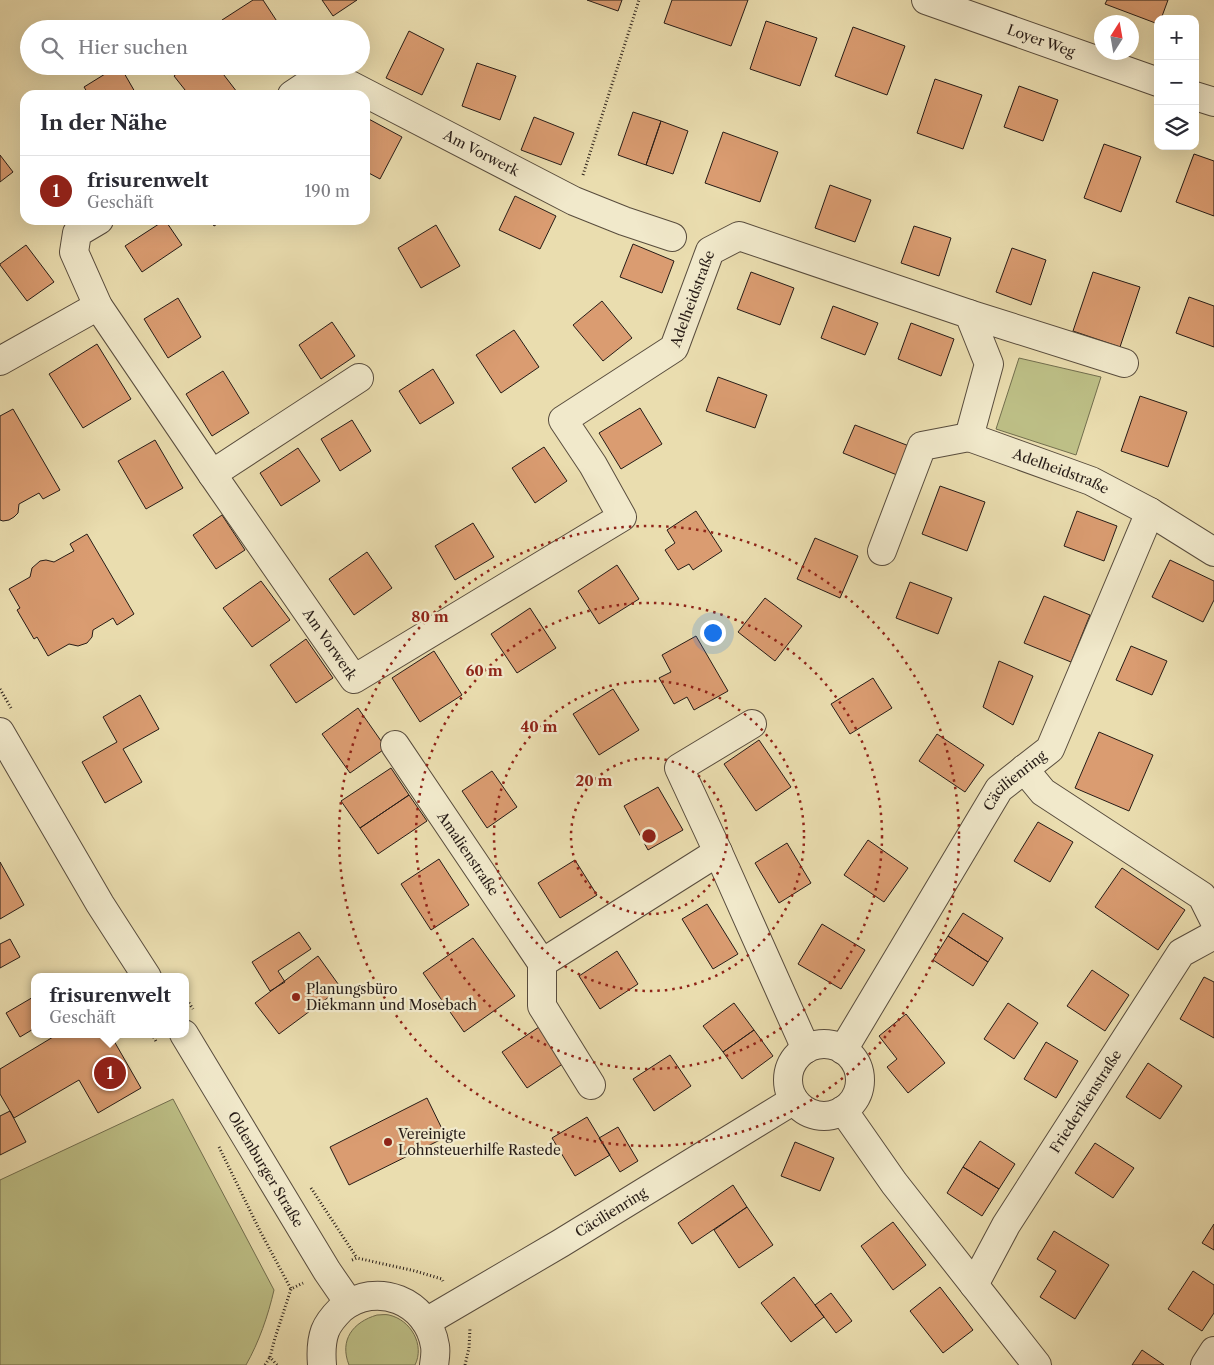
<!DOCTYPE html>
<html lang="de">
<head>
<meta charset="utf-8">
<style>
	:root { --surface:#fff; --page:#f7f7f7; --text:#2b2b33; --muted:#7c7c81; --line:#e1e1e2; --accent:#8f2418 }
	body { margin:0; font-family:"Libre Caslon Text",serif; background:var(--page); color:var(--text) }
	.controls { position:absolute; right:15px; top:15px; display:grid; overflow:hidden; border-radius:10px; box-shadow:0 5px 20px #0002 }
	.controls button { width:45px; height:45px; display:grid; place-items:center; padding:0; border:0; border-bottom:1px solid var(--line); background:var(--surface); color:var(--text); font:25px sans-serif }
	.compass { position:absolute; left:1094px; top:15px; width:45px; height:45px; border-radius:50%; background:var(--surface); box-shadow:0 5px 20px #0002; rotate:11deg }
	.you { position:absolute; left:712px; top:632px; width:18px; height:18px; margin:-12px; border:4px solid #fff; border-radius:50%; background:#1a73e8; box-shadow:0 0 0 8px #1a73e833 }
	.badge { display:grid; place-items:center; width:32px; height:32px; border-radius:50%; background:var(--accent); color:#fff; font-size:16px; font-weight:700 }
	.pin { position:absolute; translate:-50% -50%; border:2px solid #fff; box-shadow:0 1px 5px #0006 }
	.popup { position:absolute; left:31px; top:973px; width:158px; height:65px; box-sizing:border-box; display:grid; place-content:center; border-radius:10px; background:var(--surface); filter:drop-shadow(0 1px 4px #0005); font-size:16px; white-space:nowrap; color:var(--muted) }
	.popup b { font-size:19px; color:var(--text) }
	.popup::after { content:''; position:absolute; left:50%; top:100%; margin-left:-10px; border:10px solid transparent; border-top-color:var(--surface) }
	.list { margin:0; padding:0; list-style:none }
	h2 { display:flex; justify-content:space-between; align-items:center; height:65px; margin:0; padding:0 20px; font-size:21px }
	h2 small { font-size:16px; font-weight:400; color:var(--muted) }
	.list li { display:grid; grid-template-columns:32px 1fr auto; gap:15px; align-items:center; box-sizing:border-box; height:70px; padding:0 20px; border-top:1px solid var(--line) }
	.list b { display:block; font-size:19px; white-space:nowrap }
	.list p { margin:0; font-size:16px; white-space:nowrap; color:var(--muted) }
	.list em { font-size:16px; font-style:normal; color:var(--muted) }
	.icon { flex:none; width:28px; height:28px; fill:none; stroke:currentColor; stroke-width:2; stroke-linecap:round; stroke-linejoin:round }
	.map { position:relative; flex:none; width:1214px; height:1365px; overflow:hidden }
	.search { position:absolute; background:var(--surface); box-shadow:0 5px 20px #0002; left:20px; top:20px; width:350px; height:55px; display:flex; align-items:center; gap:12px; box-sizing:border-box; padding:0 18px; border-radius:28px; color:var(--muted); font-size:19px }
	.panel { position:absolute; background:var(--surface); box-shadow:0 5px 20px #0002; left:20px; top:90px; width:350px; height:135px; border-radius:15px }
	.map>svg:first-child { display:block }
	.green { fill:#bdbf86; stroke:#726e4e }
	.building { fill:#da9c71; stroke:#271c17 }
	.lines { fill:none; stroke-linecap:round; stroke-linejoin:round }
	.minor-casing { stroke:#584c3d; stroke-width:30 }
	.path { stroke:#271c17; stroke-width:3; stroke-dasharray:1 2.5; stroke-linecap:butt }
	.minor { stroke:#f1e9cb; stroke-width:28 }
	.ring { fill:none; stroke:#8f2418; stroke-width:2.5; stroke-dasharray:2.5 5 }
	.poi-dot { fill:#8f2418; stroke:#f1e9cb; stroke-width:2 }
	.labels { text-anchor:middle; stroke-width:4.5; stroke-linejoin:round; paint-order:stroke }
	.street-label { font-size:14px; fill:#271c17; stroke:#f1e9cb }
	.poi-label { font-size:14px; fill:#271c17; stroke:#f1e9cb; text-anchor:start }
	.centre { fill:#8f2418; stroke:#f1e9cb; stroke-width:2.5 }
	.ring-label { font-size:15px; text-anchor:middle; font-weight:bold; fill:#8f2418; stroke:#f1e9cb; stroke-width:4.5; stroke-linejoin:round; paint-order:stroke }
</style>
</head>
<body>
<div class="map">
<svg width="1214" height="1365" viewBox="0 0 1214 1365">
	<rect width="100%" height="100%" fill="#eaddaf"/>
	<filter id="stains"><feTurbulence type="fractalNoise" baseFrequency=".004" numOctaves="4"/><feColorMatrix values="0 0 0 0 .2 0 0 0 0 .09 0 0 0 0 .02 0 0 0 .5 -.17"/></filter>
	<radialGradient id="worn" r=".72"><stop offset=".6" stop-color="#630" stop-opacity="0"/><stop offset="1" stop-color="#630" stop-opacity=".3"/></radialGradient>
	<!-- green -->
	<path class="green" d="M1019,358L1101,377L1076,455L996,429Z
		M173,1099L274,1290C268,1316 259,1342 246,1365H0V1180Z
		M377,1315C381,1315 385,1314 389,1315C411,1320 425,1345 415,1365H349C339,1340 353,1322 377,1315Z"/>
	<!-- building -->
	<path class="building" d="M253,0H263L282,29H227L222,20Z
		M322,0H357L333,16Z
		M587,0H622L618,11Z
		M672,0H748L731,46L664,23Z
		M1107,0H1168L1161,19H1158V24L1105,4Z
		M766,21L817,38L800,86L750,69Z
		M853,27L905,46L887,95L835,76Z
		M409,31L444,49L422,95L386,78Z
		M477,63L516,76L500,120L462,106Z
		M118,66H120L135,92L130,95H89L84,87Z
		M186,66H217L237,92L233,95H189L174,76Z
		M935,79L982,95L963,149L917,133Z
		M1019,86L1058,100L1043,141L1004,127Z
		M633,112L661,121L646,165L618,155Z
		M365,117L402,137L380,179L365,171Z
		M534,117L574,133L561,165L521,150Z
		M661,121L688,131L673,174L646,165Z
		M723,132L778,152L760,202L705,183Z
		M1104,144L1141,157L1121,212L1084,198Z
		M1194,154L1214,161V216L1176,202Z
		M0,155L13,172L0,182Z
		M830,185L871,200L855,242L815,228Z
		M515,196L556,216L540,249L499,230Z
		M165,220L182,245L142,272L125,246Z
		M210,220H224L214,226Z
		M436,225L460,266L421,288L398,248Z
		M914,226L951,238L939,276L901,263Z
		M633,244L674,261L662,293L620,277Z
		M26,245L54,282L27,301L0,265V264Z
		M1012,248L1046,260L1031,305L996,292Z
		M751,272L794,288L780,325L737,309Z
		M1093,272L1140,287L1120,347L1073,331Z
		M1189,297L1214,306V347L1176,333Z
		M178,298L201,337L168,358L144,319Z
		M602,301L632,338L603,361L573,325Z
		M833,306L878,323L865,355L821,338Z
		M332,322L355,356L321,379L299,345Z
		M911,323L954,339L941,376L898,359Z
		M514,330L539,367L501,393L476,355Z
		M97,344L131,399L83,428L49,374Z
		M433,369L454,403L420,424L399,391Z
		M223,371L249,413L212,436L186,394Z
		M718,377L767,395L755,428L706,411Z
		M1140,396L1187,412L1168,467L1121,451Z
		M640,408L662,444L621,469L599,433Z
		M13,409L60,490L43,499L39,493L19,504L18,513L14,517L9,520L3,521L0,520V416Z
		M352,420L371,451L340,471L321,439Z
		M855,425L909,446L897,475L843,453Z
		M155,440L183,488L146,509L118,461Z
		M544,447L567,481L535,503L512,468Z
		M298,448L320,481L281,506L260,473Z
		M940,486L985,502L967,551L922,534Z
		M696,511L722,551L693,570L689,564L678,570L665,550L675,543L667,530Z
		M1077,511L1117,526L1104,561L1064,546Z
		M222,515L245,550L216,569L193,535Z
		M473,523L494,557L455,580L435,546Z
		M87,534L134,614L117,625L113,618L93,630L92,637L87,643L78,646L69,644L48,656L37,637L34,639L17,610L20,608L9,589L30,577L32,568L40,561L46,560L54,562L74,551L70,544Z
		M815,538L858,556L840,598L797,579Z
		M367,552L392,588L354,615L329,579Z
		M1170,560L1214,581V600L1203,622L1152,597Z
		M617,565L639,599L599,624L578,591Z
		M261,581L290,620L252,647L223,608Z
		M910,582L952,598L938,634L896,618Z
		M1044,596L1090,615L1071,662L1024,643Z
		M765,598L802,626L775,661L738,632Z
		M530,608L556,648L517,673L491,634Z
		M696,636L728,691L694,710L687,697L674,704L659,678L671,672L662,655Z
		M306,639L333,678L296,703L270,665Z
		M1131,646L1167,661L1152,695L1116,680Z
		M434,651L462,695L420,722L392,678Z
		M999,661L1033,676L1013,725L983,707Z
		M873,678L892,708L850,734L831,704Z
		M613,689L639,730L599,755L573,714Z
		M140,695L159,729L123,749L142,782L105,803L82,762L117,742L103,717Z
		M358,708L386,748L350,773L322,734Z
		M1099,732L1153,755L1129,811L1075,788Z
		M937,734L984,765L965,792L919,761Z
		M759,740L791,787L756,811L724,764Z
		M391,768L409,795L360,828L341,801Z
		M492,771L517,807L487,828L462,791Z
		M658,787L683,830L648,850L624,806Z
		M409,795L427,821L378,854L360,828Z
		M1038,822L1073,842L1050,882L1014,861Z
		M868,840L908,868L884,902L844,875Z
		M787,843L811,883L779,903L755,863Z
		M439,859L469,905L431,930L401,884Z
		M575,860L597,895L560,918L538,883Z
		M0,862L24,905L0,919Z
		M1122,868L1185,910L1158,950L1095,907Z
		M707,904L738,954L713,969L682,919Z
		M963,913L1003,938L988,962L948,936Z
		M822,924L865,950L841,989L798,964Z
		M299,932L311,949L278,971L285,982L270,991L252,962Z
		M948,936L988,962L973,986L933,960Z
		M473,938L515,996L464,1032L423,973Z
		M10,939L20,957L0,968V944Z
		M617,951L638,984L600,1009L579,976Z
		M318,956L341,988L279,1034L255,1003Z
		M1092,970L1129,995L1105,1031L1067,1006Z
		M1204,977L1214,982V1038L1180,1019Z
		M35,996V1028L20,1037L6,1013Z
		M734,1003L754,1030L723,1052L703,1026Z
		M1008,1003L1038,1023L1014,1059L984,1039Z
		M906,1014L945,1063L908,1093L887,1067L897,1059L879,1036Z
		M539,1027L564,1063L527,1088L502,1052Z
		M754,1030L773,1056L742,1079L723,1052Z
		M58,1034H110L141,1088L98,1113L79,1080L14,1118L0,1094V1069Z
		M1046,1042L1078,1061L1056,1098L1024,1079Z
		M670,1055L691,1086L654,1111L633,1079Z
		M1148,1063L1182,1086L1160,1119L1126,1097Z
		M427,1098L446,1137L349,1185L330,1147Z
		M10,1111L26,1142L0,1155V1116Z
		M587,1117L610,1155L575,1176L552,1138Z
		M618,1127L638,1161L620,1172L599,1138Z
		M980,1141L1015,1164L999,1189L963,1167Z
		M795,1142L834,1158L820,1191L781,1176Z
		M1095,1143L1134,1168L1113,1198L1075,1173Z
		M963,1167L999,1189L982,1216L947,1193Z
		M733,1185L747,1207L692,1244L678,1223Z
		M747,1207L773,1245L739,1268L714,1230Z
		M893,1222L926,1265L893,1290L861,1246Z
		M1214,1224V1250L1202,1243Z
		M1054,1231L1109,1265L1075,1319L1040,1297L1056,1271L1037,1259Z
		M1193,1271L1214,1285V1313L1202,1331L1168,1309Z
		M794,1277L824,1317L791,1342L761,1303Z
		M940,1287L973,1330L943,1353L910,1311Z
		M831,1293L852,1321L836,1333L815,1305Z
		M1142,1350L1164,1365H1132Z"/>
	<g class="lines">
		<!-- minor casing -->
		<g class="minor-casing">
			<g id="minor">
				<path id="s1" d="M926,0L1158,82"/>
				<path id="s2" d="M292,95L307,85H350L574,201L624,221L672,237"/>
				<path d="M1195,96L1214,102"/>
				<path id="s3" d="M99,220L77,233L74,252L98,306L212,474L354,679L622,517L593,465L563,420L674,348L710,251L739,236L969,314L989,364L969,437L1091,481L1150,512"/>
				<path d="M969,314L1124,363"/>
				<path d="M0,361L98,306"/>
				<path d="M212,474L359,378"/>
				<path d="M882,551L922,446L969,437"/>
				<path d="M0,732L100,904L147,977"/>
				<path id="s4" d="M395,745L542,963"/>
				<path d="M1024,769L1043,792L1202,896L1214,920"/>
				<path d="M718,852L679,768L752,724"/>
				<path id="s5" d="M184,1034L327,1271L349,1303"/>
				<circle cx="824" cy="1080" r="36"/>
				<path id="s6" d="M843,1050L999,789L1050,749L1150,512L1214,552"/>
				<path d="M591,1085L542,1006V963L718,852L806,1049"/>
				<path d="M843,1110L894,1183L1037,1365"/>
				<path id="s7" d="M974,1285L1006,1225L1181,953L1214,935"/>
				<path id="s8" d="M426,1322L561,1243L794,1100"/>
				<path d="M322,1365C321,1353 321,1342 325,1331C328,1323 335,1315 341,1309C376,1280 428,1301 435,1346C436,1352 435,1359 434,1365"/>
				<path d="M1205,1365L1214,1351"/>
			</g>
		</g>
		<!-- path -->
		<path class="path" d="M583,175L639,0
			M0,689L11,708
			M185,997L193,1009
			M152,1034L157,1043
			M219,1147L260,1231L291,1289
			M311,1188L357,1258
			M352,1260L357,1258L415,1271L442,1279L443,1281
			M265,1365L270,1357
			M277,1365L270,1357L275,1338L291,1289L303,1283
			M465,1365L469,1348L470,1328"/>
		<!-- minor -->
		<use href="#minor" class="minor"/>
	</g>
	<!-- distance rings -->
	<g class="ring">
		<circle cx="649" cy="836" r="78"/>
		<circle cx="649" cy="836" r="155"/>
		<circle cx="649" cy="836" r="233"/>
		<circle cx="649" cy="836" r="310"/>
	</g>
	<!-- markers -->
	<g class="poi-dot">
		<circle cx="296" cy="997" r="5"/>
		<circle cx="388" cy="1142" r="5"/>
	</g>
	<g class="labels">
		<!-- street labels -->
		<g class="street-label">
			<text dy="5" stroke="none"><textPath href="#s1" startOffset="122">Loyer Weg</textPath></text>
			<text dy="5" stroke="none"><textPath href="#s2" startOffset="209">Am Vorwerk</textPath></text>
			<text dy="5" stroke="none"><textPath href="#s3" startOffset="1168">Adelheidstraße</textPath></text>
			<text dy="5" stroke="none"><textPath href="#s3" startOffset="1722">Adelheidstraße</textPath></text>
			<text dy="5" stroke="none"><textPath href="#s3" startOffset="514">Am Vorwerk</textPath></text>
			<text dy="5" stroke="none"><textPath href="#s6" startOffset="321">Cäcilienring</textPath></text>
			<text dy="5" stroke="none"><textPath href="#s4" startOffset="131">Amalienstraße</textPath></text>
			<text dy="5" stroke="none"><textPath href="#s7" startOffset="215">Friederikenstraße</textPath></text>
			<text dy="5" stroke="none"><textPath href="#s5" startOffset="158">Oldenburger Straße</textPath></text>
			<text dy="5" stroke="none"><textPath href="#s8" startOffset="215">Cäcilienring</textPath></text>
		</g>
		<!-- poi labels -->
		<g class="poi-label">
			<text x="306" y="994">Planungsbüro<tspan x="306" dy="16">Diekmann und Mosebach</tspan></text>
			<text x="398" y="1139">Vereinigte<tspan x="398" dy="16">Lohnsteuerhilfe Rastede</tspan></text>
		</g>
	</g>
	<circle cx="649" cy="836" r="8" class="centre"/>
	<g class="ring-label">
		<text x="430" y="622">80 m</text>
		<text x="484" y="676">60 m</text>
		<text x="539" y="732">40 m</text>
		<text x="594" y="786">20 m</text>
	</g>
	<rect width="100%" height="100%" filter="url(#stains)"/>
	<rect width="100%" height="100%" fill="url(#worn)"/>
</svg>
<div class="controls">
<button>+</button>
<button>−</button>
<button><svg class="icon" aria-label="layers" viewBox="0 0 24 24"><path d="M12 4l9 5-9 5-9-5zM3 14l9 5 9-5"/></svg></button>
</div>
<svg class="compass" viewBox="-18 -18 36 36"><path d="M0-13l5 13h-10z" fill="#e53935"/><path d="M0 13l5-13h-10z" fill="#7c7c81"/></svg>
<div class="you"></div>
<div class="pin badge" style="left:110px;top:1073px">1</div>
<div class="popup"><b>frisurenwelt</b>Geschäft</div>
<div class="search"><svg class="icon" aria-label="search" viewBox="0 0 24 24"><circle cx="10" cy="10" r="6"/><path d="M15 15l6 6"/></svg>Hier suchen</div>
<section class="panel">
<h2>In der Nähe<small></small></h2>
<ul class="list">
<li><span class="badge">1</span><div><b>frisurenwelt</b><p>Geschäft</p></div><em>190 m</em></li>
</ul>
</section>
</div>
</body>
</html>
